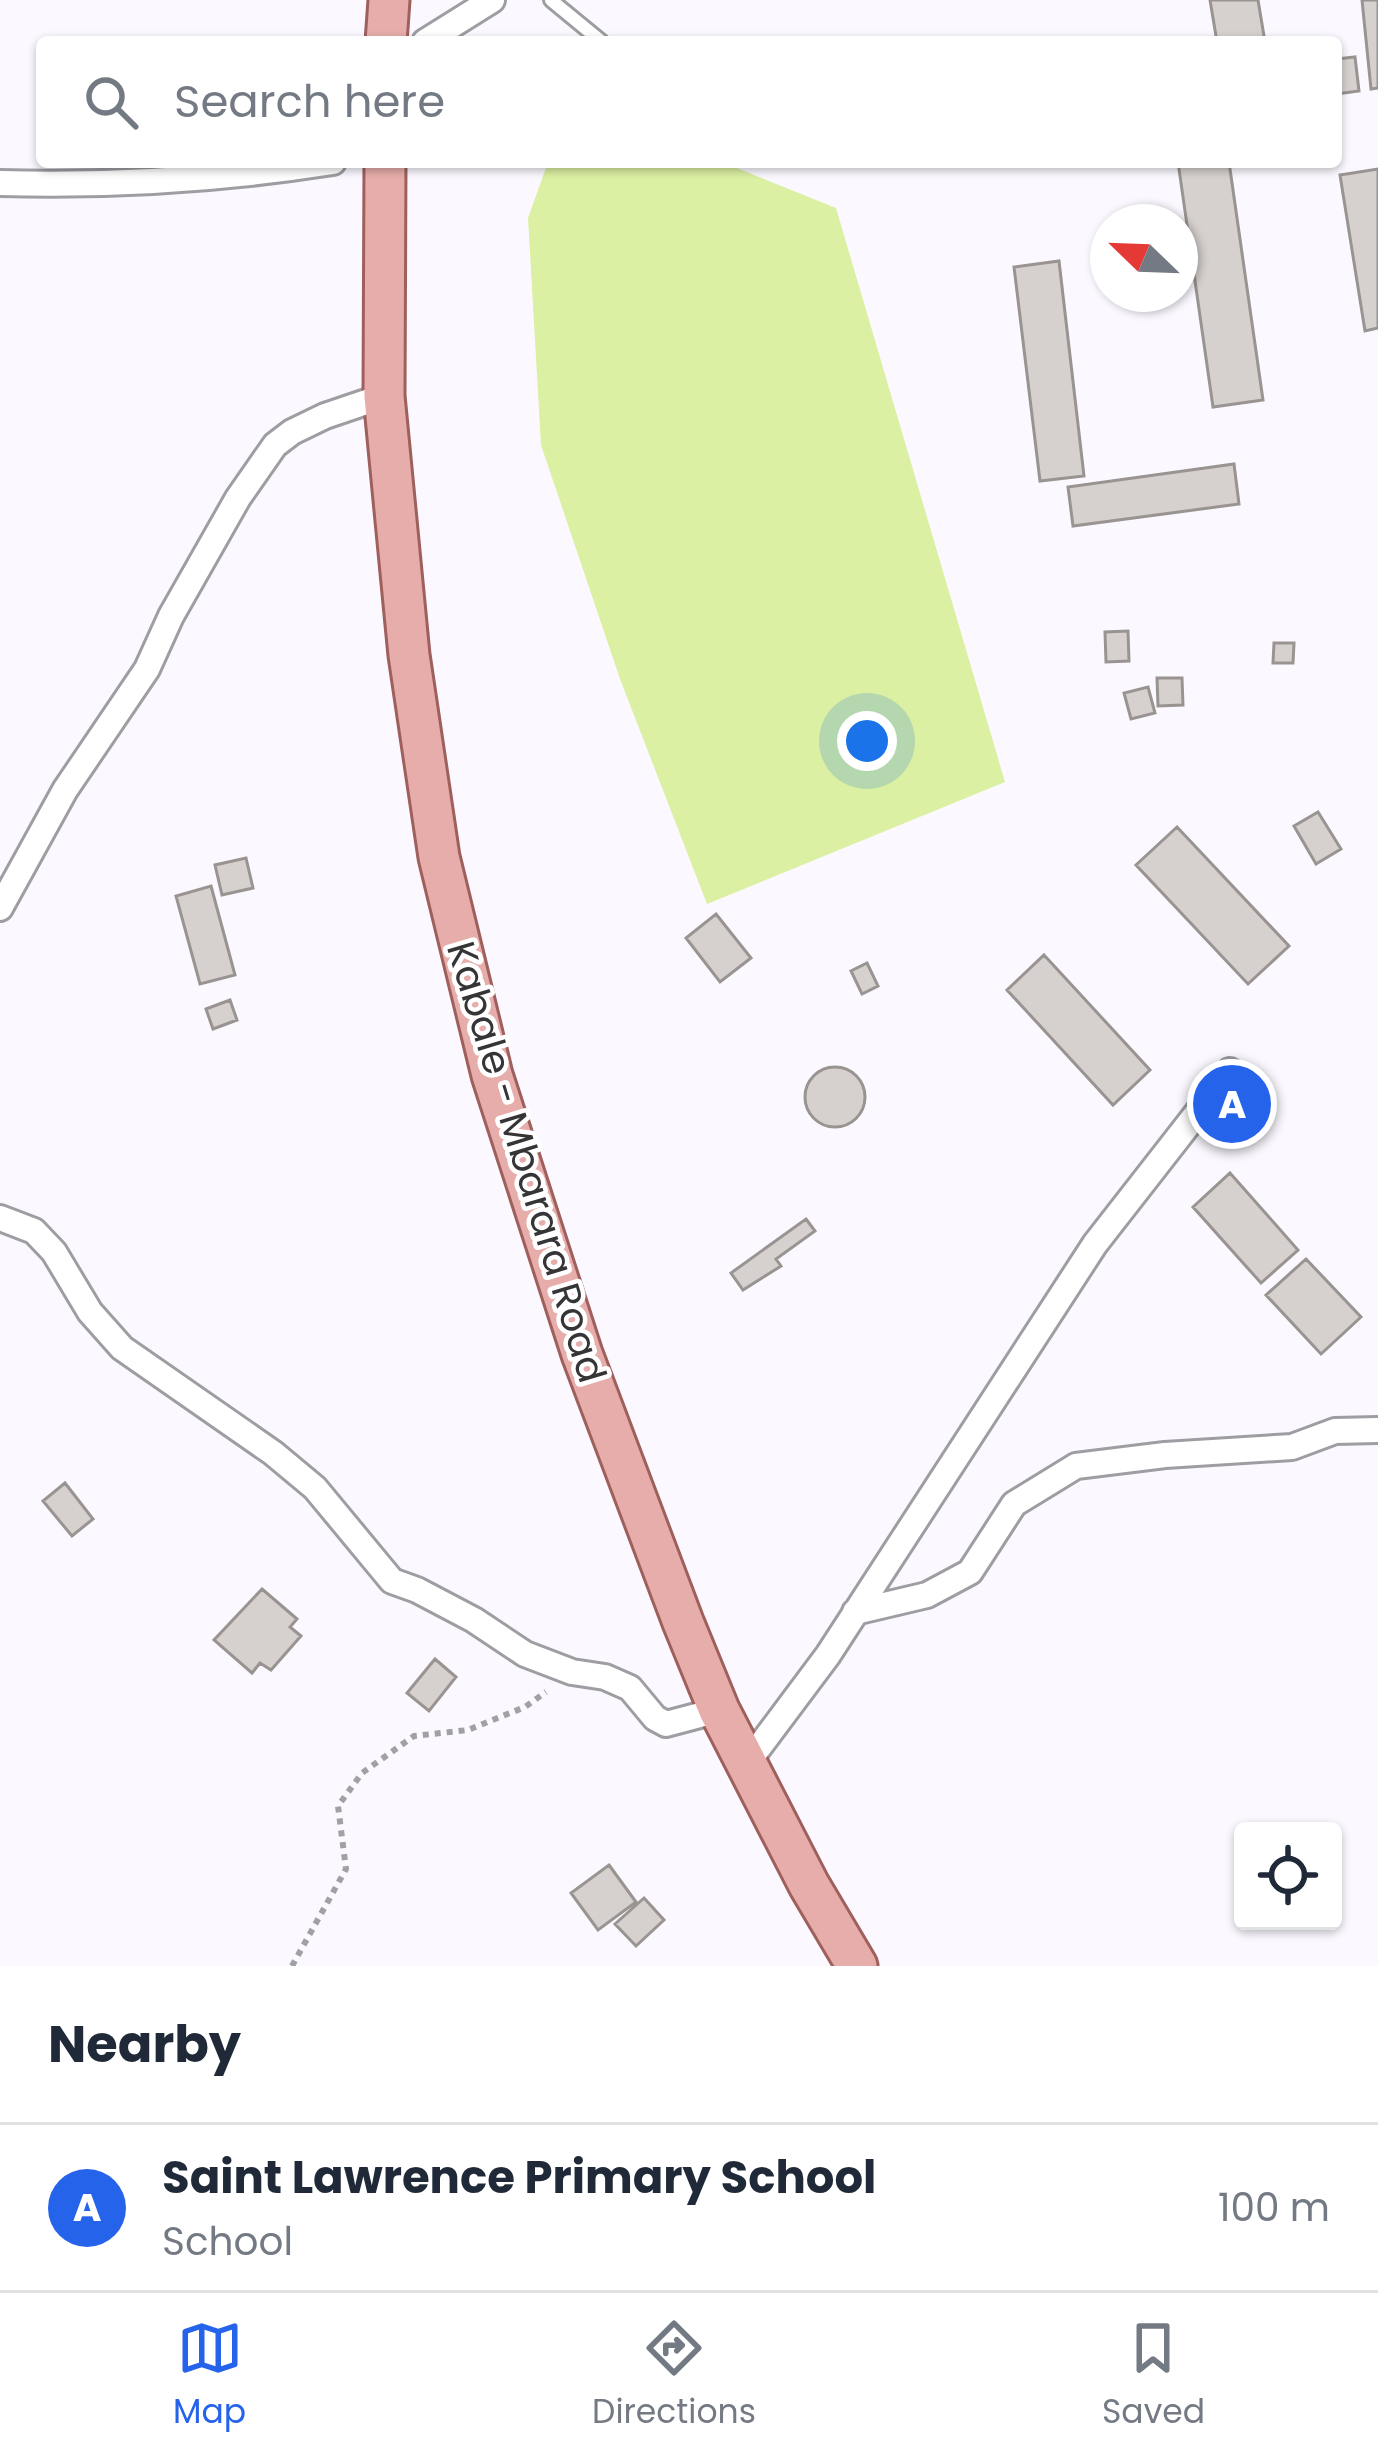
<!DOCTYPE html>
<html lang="en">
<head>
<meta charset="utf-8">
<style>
	:root { --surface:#fff; --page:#f2f2f3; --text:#1f2937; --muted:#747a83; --line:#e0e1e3; --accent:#2563eb }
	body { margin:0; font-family:Poppins,sans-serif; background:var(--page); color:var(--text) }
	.controls { position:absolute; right:36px; bottom:36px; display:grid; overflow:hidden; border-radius:12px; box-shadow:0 3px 9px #0004 }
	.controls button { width:108px; height:108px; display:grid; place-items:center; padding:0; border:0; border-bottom:3px solid var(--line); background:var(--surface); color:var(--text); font:60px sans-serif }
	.compass { position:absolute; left:1090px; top:204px; width:108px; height:108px; border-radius:50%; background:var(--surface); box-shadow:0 3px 9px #0004; rotate:293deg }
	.you { position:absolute; left:867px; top:741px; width:42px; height:42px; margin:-30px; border:9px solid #fff; border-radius:50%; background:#1a73e8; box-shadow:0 0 0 18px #1a73e833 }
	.badge { display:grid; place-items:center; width:78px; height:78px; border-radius:50%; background:var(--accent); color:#fff; font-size:39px; font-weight:700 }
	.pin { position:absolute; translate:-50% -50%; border:6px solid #fff; box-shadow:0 3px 12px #0006 }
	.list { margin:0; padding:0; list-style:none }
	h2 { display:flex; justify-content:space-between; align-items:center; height:156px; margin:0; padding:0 48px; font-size:51px }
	h2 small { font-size:39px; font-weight:400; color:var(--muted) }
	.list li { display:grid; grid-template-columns:78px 1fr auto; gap:36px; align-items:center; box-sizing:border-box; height:168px; padding:0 48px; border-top:3px solid var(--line) }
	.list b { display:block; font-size:45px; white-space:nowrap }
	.list p { margin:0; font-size:39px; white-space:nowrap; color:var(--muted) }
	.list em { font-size:39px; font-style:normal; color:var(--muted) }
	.icon { flex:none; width:66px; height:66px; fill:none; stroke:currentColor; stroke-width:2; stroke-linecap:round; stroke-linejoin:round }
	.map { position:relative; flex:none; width:1378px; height:1966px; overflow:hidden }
	.search { position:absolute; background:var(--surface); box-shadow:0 3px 9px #0004; left:36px; right:36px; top:36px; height:132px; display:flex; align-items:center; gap:30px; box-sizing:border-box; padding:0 42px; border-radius:12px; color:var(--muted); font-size:45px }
	.sheet { height:324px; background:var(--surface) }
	nav { display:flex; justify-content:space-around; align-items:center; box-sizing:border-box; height:168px; border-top:3px solid var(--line); background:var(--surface); font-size:33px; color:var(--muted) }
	nav a { display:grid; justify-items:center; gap:6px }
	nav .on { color:var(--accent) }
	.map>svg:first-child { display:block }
	.green { fill:#dbf0a2 }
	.building { fill:#d6d1ce; stroke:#999491; stroke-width:3 }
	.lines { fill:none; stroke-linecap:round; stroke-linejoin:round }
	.service-casing { stroke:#9e9da2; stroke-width:18 }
	.minor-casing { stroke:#9e9da2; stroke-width:30 }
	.primary-casing { stroke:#9e5f5d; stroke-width:45 }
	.path { stroke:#a1a0a4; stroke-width:6; stroke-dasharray:6 6; stroke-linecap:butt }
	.service { stroke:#fff; stroke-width:12 }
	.minor { stroke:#fff; stroke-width:24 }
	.primary { stroke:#e6adaa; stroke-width:39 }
	.labels { text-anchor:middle; stroke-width:9; stroke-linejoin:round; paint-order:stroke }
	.street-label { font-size:39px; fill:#353537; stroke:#fff }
</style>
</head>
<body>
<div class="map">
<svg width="1378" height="1966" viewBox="0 0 1378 1966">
	<rect width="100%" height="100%" fill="#fbf9ff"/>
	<!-- green -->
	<path class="green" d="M548,162H722L836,208L1005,782L707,904L620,679L541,445L528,218Z"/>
	<!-- building -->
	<path class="building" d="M1210,0H1258L1265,42H1217Z
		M1362,0H1378V88L1371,89Z
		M1355,57L1359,91L1336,94V59Z
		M1178,162H1229L1263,400L1213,407Z
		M1378,169V328L1365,331L1340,175Z
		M1059,261L1084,476L1040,481L1014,267Z
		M1234,464L1239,504L1073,526L1068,487Z
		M1128,631L1129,661L1106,662L1105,632Z
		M1274,643H1294L1293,663H1273Z
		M1157,678H1182L1183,705L1158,706Z
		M1148,687L1155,713L1131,719L1124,693Z
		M1318,812L1341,849L1316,864L1294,826Z
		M1177,827L1289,946L1248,984L1136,865Z
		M246,858L253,888L222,895L215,865Z
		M211,886L235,975L200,984L176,896Z
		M716,914L751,958L720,982L686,938Z
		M1044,955L1150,1070L1113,1105L1007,990Z
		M867,963L878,986L862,994L851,971Z
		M230,1000L237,1020L213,1029L206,1009Z
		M805 1097a30 30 0 1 1 60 0a30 30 0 1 1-60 0Z
		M1230,1173L1298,1250L1261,1283L1193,1207Z
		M806,1219L815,1231L776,1259L781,1266L743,1290L731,1273Z
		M1306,1259L1361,1317L1321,1354L1266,1295Z
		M65,1483L93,1519L72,1536L43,1501Z
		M262,1589L297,1619L290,1627L301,1636L271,1670L260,1663L252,1673L214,1640Z
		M435,1659L456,1677L429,1711L407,1693Z
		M609,1865L636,1902L598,1930L571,1893Z
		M644,1898L664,1920L636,1946L615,1924Z"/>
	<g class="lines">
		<!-- service casing -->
		<g class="service-casing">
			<path id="service" d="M551,0L602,42"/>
		</g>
		<!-- minor casing -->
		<g class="minor-casing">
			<path id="minor" d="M425,42L492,0
				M0,183C110,186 224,179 333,162
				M0,908L65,790L147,669L171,616L238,498L275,445L292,432L325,416L384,396
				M0,1218L34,1231L54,1252L90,1312L122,1348L273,1453L315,1488L392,1581L417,1590L474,1620L525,1654L572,1672L605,1677L630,1688L655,1718L666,1724L719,1710
				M855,1612L927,1595L970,1572L1014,1504L1076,1466L1165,1455L1292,1447L1335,1431L1378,1430
				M748,1762L828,1655L1095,1244L1230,1071"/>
		</g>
		<!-- primary casing -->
		<g class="primary-casing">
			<path id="primary" d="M386,42L389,0
				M385,162L384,396L409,655L439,857L492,1075L582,1354L683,1622L719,1710L809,1885L857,1966"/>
		</g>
		<!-- path -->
		<path class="path" d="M292,1966L346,1869L338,1806L362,1773L414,1736L468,1730L525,1707L546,1692"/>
		<!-- service -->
		<use href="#service" class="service"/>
		<!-- minor -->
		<use href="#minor" class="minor"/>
		<!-- primary -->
		<use href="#primary" class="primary"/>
	</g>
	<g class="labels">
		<!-- street labels -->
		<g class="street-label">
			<text transform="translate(527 1162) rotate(73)" y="14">Kabale - Mbarara Road</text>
		</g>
	</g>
</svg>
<div class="controls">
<button><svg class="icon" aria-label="locate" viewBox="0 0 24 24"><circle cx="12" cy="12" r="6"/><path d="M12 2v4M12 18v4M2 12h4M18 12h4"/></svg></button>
</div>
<svg class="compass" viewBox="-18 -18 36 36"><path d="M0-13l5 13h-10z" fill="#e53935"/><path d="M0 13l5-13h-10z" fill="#747a83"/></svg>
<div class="you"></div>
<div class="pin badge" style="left:1232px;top:1104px">A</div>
<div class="search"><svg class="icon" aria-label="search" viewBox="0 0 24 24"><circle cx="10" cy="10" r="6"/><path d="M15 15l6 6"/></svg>Search here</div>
</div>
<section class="sheet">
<h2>Nearby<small></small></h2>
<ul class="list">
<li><span class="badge">A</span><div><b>Saint Lawrence Primary School</b><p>School</p></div><em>100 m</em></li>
</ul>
</section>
<nav>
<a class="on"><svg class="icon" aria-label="map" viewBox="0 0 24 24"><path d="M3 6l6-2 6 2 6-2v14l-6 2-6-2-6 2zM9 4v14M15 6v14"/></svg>Map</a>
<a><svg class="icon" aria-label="directions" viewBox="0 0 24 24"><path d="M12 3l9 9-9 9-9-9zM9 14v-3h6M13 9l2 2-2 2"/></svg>Directions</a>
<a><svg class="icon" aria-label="saved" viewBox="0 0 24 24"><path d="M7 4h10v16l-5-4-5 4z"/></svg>Saved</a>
</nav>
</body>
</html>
